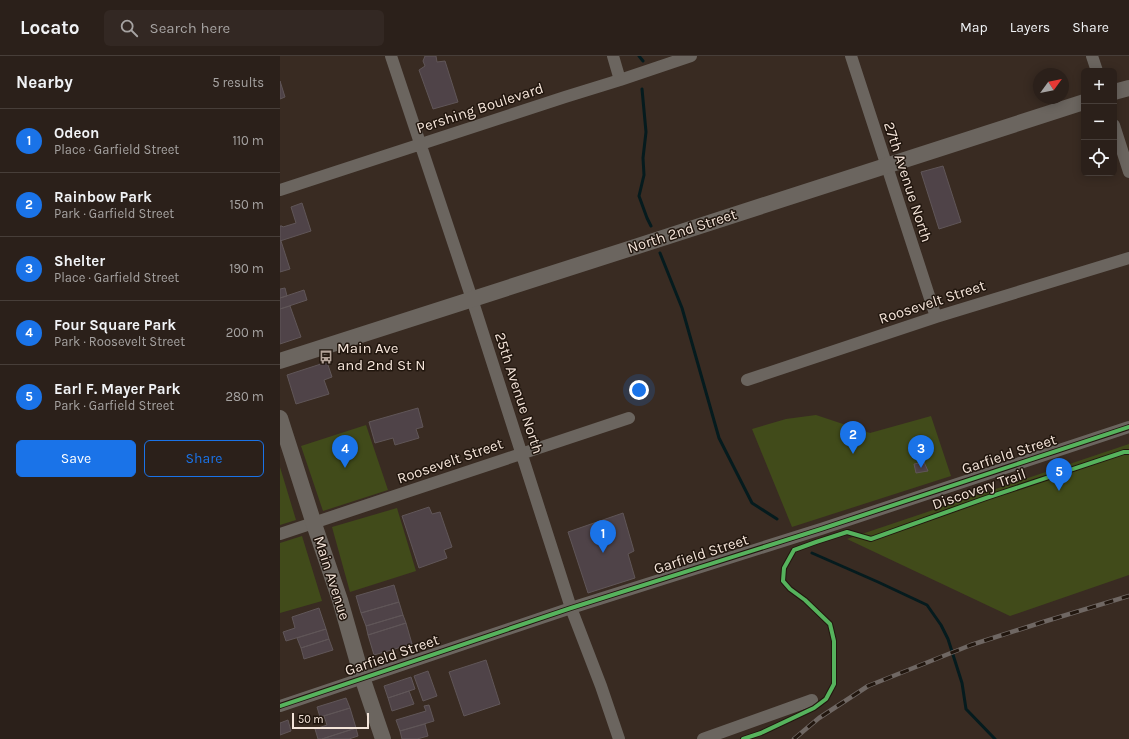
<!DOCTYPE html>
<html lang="en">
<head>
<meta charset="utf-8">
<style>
	:root { --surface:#2b201a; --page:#332823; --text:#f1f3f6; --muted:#a6a3a2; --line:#473e39; --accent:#1a73e8 }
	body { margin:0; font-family:Karla,sans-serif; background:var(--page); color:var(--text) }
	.controls { position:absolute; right:12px; top:12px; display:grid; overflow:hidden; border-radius:6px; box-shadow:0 2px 10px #0003 }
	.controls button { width:36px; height:36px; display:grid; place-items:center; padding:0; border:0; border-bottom:1px solid var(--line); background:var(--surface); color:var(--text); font:20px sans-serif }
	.compass { position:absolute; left:753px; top:12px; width:36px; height:36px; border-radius:50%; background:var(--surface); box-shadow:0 2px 10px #0003; rotate:57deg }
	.scale { position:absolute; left:12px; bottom:10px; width:77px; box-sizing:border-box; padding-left:4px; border:2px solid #f4e4d9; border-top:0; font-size:11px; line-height:14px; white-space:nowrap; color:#f4e4d9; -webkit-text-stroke:3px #21160e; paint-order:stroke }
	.you { position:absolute; left:359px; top:334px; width:14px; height:14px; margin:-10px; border:3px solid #fff; border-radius:50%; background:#1a73e8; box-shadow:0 0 0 6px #1a73e833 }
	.badge { display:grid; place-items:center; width:26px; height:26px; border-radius:50%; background:var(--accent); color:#fff; font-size:13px; font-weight:700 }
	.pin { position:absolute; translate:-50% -33px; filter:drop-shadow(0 1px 2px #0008) }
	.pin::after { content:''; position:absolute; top:21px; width:14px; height:12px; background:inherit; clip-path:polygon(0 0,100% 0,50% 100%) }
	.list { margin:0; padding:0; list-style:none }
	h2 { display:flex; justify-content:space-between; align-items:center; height:52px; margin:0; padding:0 16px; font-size:17px }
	h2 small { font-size:13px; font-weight:400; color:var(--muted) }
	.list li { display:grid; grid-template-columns:26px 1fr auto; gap:12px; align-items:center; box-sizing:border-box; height:64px; padding:0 16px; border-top:1px solid var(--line) }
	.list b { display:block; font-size:15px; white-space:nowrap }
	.list p { margin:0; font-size:13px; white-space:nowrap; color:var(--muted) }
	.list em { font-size:13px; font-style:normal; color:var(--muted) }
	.actions { display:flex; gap:8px; padding:12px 16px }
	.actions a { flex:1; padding:9px 0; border:1px solid var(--accent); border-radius:6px; text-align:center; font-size:14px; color:var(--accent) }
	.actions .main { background:var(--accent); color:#fff }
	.icon { flex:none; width:22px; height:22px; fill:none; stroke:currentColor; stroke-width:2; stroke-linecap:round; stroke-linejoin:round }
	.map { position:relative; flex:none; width:849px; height:683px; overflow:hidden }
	header { display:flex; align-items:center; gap:24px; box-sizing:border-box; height:56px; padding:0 20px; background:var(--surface); border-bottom:1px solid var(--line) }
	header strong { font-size:19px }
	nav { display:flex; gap:22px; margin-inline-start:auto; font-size:14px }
	.search { width:280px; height:36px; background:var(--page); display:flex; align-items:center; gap:10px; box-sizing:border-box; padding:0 14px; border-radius:6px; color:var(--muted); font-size:15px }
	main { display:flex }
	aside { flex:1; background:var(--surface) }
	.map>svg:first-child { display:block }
	.green { fill:#414b1a }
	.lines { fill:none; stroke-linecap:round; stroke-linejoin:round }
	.stream { stroke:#051b1e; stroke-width:3 }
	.building { fill:#4f4348; stroke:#605658 }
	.minor { stroke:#6b655f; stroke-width:12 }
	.tertiary { stroke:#6b655f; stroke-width:16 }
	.rail-casing { stroke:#6f6763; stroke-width:4.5 }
	.rail { stroke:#21160e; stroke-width:3; stroke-dasharray:9; stroke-linecap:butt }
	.cycleway-casing { stroke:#21160e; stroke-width:6 }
	.cycleway { stroke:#56b35d; stroke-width:4 }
	.labels { text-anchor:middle; stroke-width:3; stroke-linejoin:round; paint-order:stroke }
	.street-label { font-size:15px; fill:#f4e4d9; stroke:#21160e }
	.poi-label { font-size:15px; fill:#f4e4d9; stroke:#21160e; text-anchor:start }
</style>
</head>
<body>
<header>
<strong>Locato</strong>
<div class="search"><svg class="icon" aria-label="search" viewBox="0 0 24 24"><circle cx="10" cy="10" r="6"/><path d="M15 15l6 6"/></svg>Search here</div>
<nav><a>Map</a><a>Layers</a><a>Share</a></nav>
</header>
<main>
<aside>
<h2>Nearby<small>5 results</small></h2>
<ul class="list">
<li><span class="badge">1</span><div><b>Odeon</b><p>Place · Garfield Street</p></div><em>110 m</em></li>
<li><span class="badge">2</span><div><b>Rainbow Park</b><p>Park · Garfield Street</p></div><em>150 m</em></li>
<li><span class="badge">3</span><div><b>Shelter</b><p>Place · Garfield Street</p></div><em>190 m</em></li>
<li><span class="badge">4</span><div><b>Four Square Park</b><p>Park · Roosevelt Street</p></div><em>200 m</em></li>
<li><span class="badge">5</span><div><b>Earl F. Mayer Park</b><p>Park · Garfield Street</p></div><em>280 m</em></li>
</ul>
<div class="actions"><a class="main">Save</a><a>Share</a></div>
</aside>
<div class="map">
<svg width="849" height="683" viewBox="0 0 849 683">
	<rect width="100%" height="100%" fill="#392b22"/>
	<!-- green -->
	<path class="green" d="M536,359L590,377L651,360L671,420L512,471L472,373L506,363Z
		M86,369L108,434L43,455L21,390Z
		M849,388V519L730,560L567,483Z
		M0,411L16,464L0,469Z
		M117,452L136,515L70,536L52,471Z
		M22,480L42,545L0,557V487Z"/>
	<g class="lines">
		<!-- stream -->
		<path class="stream" d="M359,0L363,5
			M362,33L366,76L363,102L364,119L359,140L367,162L371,170
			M380,197L402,252L439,382L472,447L497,463
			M532,497L598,526L647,549L661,569L668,583L682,627L686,653L715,683"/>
	</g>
	<!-- building -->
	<path class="building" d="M145,0H156L157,6L165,5L178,46L153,53L139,14L145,10L143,5Z
		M0,25L5,41L0,43Z
		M663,110L681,166L659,173L641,116Z
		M22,147L31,175L0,185V170H2L3,171L16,167L11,151Z
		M0,185H1L10,213L0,216Z
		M5,232L7,240L0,242V233Z
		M24,234L27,244L0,253V242Z
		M10,250L21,281L0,288V253Z
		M47,306L52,321L44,324L49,338L16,348L7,319Z
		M138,352L143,371L136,373L139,382L115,389L113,382L95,387L89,366Z
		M644,406L648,415L636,417L634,408Z
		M149,451L152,458L160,456L172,491L164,494L167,502L139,512L122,460Z
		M343,457L354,495L348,498L355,522L308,537L288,476Z
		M114,529L119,546L81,557L76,540Z
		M119,546L123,559L86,570L81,557Z
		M39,552L46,573L6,585L3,576L15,572L12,561Z
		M123,559L126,567L88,579L86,570Z
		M126,567L132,588L94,599L88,579Z
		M46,573L49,583L21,592L17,582Z
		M49,583L53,594L24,603L21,592Z
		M206,604L220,648L184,660L169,616Z
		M148,615L157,640L143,645L134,620Z
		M131,621L135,633L108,642L104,630Z
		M129,635L134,648L112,655L108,642Z
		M66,642L70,652L40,661L37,651Z
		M149,649L154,665L120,675L116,664L146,655L144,650Z
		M70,652L76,672L42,683H38L35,673L47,669L44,660Z
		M8,664L11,675L0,679V667Z
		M145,668L148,680L137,683H122L120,675Z
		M76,672L78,680L69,683H42Z"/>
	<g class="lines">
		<!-- minor -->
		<path class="minor" d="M111,0L192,243L291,552L321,630L339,683
			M333,0L340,24
			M571,0L656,261
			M812,0L817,15
			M834,69L849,116
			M0,134L285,41L340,24L411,0
			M467,324L656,261L849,202
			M0,478L349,362
			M0,650L291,552L541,473L849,371
			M423,683L532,644"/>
		<!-- tertiary -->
		<path class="tertiary" d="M834,36L849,32
			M0,305C268,218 536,134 804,46
			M0,362L34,468L60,544L82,621L103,683"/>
		<!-- rail casing -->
		<g class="rail-casing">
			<path id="rail" d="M514,683L539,662L588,630L691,589L763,566L849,540"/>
		</g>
		<!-- rail -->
		<use href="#rail" class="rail"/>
		<!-- cycleway casing -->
		<g class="cycleway-casing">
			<path id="cycleway" d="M0,650L291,552L541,473L849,371
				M463,683L481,677L534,652L546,643L554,628V585L550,568L525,544L510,533L503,525L504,512L514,494L536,486L567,476L591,483L706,442L844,396H849"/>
		</g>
		<!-- cycleway -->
		<use href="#cycleway" class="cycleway"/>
	</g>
	<!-- icons -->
	<defs>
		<g id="bus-bare" transform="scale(1.08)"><path d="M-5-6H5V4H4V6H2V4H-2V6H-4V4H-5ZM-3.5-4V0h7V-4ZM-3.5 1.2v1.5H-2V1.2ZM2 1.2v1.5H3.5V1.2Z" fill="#b3a399" stroke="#21160e" stroke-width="2.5" paint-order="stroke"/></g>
	</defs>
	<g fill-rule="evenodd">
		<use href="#bus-bare" x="46" y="301"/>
	</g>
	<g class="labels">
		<!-- street labels -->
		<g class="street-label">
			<text transform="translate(200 52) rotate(-18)" y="5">Pershing Boulevard</text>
			<text transform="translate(628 126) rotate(72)" y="5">27th Avenue North</text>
			<text transform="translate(402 175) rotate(-18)" y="5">North 2nd Street</text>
			<text transform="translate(652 246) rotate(-18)" y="5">Roosevelt Street</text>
			<text transform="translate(239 337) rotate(72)" y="5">25th Avenue North</text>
			<text transform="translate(729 398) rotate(-18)" y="5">Garfield Street</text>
			<text transform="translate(170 405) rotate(-19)" y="5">Roosevelt Street</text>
			<text transform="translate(699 433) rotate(-19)" y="5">Discovery Trail</text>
			<text transform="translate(421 498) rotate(-18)" y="5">Garfield Street</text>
			<text transform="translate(52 522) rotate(72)" y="5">Main Avenue</text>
			<text transform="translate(112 599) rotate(-19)" y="5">Garfield Street</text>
		</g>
		<!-- poi labels -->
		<g class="poi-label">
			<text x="57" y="297">Main Ave<tspan x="57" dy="17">and 2nd St N</tspan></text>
		</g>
	</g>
</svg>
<div class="controls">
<button>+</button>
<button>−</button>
<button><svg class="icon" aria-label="locate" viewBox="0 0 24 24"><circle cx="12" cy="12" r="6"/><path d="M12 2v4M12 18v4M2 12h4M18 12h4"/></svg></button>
</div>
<svg class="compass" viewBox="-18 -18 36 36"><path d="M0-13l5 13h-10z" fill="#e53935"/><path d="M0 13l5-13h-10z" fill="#a6a3a2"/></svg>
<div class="scale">50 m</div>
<div class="you"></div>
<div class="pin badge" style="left:323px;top:497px">1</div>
<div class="pin badge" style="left:573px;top:398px">2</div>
<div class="pin badge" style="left:641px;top:412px">3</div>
<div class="pin badge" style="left:65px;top:412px">4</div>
<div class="pin badge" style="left:779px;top:435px">5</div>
</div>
</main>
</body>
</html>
